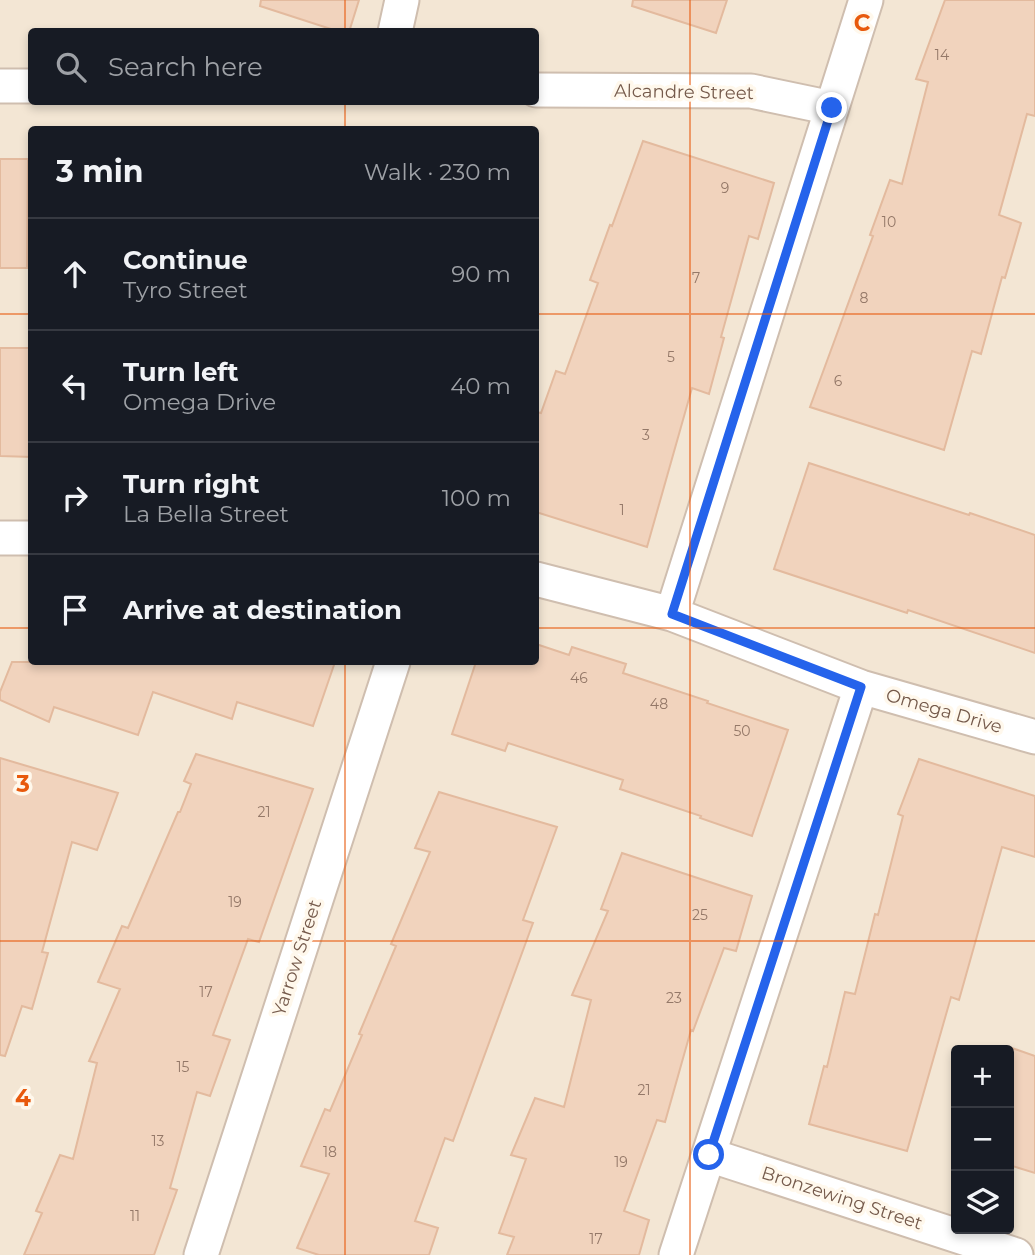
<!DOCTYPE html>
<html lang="en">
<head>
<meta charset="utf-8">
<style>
	:root { --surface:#171b24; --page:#242831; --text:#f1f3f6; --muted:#9ea1a6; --line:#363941 }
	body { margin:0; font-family:Montserrat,sans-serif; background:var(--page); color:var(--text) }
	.controls { position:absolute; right:21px; bottom:21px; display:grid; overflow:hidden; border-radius:7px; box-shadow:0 4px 10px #0003 }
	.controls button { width:63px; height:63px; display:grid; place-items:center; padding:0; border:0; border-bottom:2px solid var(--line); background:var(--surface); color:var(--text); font:35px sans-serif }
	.stop { position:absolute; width:21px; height:21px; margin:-16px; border:5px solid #2563eb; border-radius:50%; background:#fff }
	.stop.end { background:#2563eb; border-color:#fff; box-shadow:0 2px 7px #0008 }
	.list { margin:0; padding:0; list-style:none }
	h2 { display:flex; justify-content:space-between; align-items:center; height:91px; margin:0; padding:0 28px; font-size:30px }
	h2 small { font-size:23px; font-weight:400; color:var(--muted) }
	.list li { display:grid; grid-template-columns:46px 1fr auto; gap:21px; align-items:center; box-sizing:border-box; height:112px; padding:0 28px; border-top:2px solid var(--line) }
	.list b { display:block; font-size:26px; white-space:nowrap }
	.list p { margin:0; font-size:23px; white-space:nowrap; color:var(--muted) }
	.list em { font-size:23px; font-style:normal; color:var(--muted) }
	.icon { flex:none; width:38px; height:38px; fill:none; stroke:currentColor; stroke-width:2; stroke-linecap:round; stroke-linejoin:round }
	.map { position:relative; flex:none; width:1035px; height:1255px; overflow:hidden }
	.search { position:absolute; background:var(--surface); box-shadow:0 4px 10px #0003; left:28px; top:28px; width:511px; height:77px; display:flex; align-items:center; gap:18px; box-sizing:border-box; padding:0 24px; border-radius:7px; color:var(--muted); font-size:26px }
	.panel { position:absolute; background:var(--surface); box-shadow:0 4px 10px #0003; left:28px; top:126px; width:511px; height:539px; border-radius:7px }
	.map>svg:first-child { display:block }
	.residential { fill:#f3e6d4; fill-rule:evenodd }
	.building { fill:#f1d3bd; stroke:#e3ba9e; stroke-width:2 }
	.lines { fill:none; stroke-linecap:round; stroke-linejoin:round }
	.minor-casing { stroke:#cfbeaf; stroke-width:37 }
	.minor { stroke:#fff; stroke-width:33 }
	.route { stroke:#2563eb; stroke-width:9 }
	.grid { fill:none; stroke:#e8590c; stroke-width:2; stroke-opacity:0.55 }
	.labels { text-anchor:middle; stroke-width:7; stroke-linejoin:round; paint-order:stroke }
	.number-label { font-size:14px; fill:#947868 }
	.street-label { font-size:18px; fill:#755a4b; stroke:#fff8ec }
	.grid-label { font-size:23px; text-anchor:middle; font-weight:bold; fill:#e8590c; stroke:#fff8ec; stroke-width:7; stroke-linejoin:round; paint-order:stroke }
</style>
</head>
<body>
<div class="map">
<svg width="1035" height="1255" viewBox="0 0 1035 1255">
	<rect width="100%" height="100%" fill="#fcf4e5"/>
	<!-- residential -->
	<path class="residential" d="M0,0H1035V1255H0ZM32,32H536V102H32ZM32,130H536V662H32ZM956,1050H1009V1229H956Z"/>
	<!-- building -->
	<path class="building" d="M261,0H359L349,32H340L260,6Z
		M633,0H727L716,33L632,6Z
		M945,0H1035V116L1027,114L999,215L1021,223L1005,278L1002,277L981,354L972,351L944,450L810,407L873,236L870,235L890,180L902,184L928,82L916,79Z
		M643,141L774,183L758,239L749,236L721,337L724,338L709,394L692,388L647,547L536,512V412L541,413L556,371L565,374L598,283L590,280L610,225L612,226Z
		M0,159H28L27,268H0Z
		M0,348H32V457L0,456Z
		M809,463L969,515L970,513L1035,535V653L908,610L907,613L774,569Z
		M536,644L569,655L572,647L626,664L623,673L708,701L707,703L788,730L752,836L700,818L701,816L620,789L623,780L508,743L505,751L452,734L476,662H536Z
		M12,662H335L313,726L237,702L232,719L153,692L138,735L54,707L49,722L0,700V692Z
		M196,754L313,789L259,942L248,939L213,1035L230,1040L210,1096L197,1092L170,1188L177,1190L154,1255H24L42,1213L36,1211L60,1155L73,1159L97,1063L89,1061L120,989L98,982L122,926L128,928L178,812H180L191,784L184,781Z
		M0,758L118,793L97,850L72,842L42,952L48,953L32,1009L22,1006L5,1056L0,1055Z
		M919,759L1035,796V857L1002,847L959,1000L951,997L907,1151L809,1124L824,1066L827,1067L845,992L855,994L875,914L878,915L903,816L898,814Z
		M439,792L557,827L523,920L533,923L453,1141L445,1138L415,1221L438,1228L429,1255H319L297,1248L329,1174L301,1166L325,1109L330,1111L362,1035L359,1034L396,946L391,944L430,852L415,848Z
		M622,853L752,896L736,951L724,948L693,1031L691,1030L665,1122L657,1120L624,1211L649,1220L639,1255H507L514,1237L499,1233L526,1159L511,1155L535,1098L564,1107L591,1000L572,995L608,911L601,909Z
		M1009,1047L1035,1056V1173L1009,1165Z"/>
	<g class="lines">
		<!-- minor casing -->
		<g class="minor-casing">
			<path id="minor" d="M395,32L402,0
				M0,86H32
				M536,90L751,91L832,108
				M0,538H32
				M536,579L672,614L861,687L1035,737
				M672,614L866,0
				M709,1155L1016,1255
				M201,1255L393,662
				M676,1255L861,687"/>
		</g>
		<!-- minor -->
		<use href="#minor" class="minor"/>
	</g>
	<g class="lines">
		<!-- route -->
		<path class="route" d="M709,1155L861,687L672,614L832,108"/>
	</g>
	<!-- grid -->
	<path class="grid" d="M345,0V32M690,0V1255M345,102V130M0,314H32M536,314H1035M0,628H32M536,628H1035M345,662V1255M0,941H1035"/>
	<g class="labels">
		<!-- number labels -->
		<g class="number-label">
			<text x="942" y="60">14</text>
			<text x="725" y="193">9</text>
			<text x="889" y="227">10</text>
			<text x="696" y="283">7</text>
			<text x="864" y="303">8</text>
			<text x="671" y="362">5</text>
			<text x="838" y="386">6</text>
			<text x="646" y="440">3</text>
			<text x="622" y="515">1</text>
			<text x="579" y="683">46</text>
			<text x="659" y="709">48</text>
			<text x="742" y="736">50</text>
			<text x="264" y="817">21</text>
			<text x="235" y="907">19</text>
			<text x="700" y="920">25</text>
			<text x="206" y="997">17</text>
			<text x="674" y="1003">23</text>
			<text x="183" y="1072">15</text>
			<text x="644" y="1095">21</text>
			<text x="158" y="1146">13</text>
			<text x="330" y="1157">18</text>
			<text x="621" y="1167">19</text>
			<text x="135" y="1221">11</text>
			<text x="596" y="1244">17</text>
		</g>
		<!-- street labels -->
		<g class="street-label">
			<text transform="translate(684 92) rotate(1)" y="6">Alcandre Street</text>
			<text transform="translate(944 711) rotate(16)" y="6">Omega Drive</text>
			<text transform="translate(297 958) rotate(-72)" y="6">Yarrow Street</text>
			<text transform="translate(842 1198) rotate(18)" y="6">Bronzewing Street</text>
		</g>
	</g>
	<g class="grid-label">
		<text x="862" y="31">C</text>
		<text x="23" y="792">3</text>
		<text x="23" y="1106">4</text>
	</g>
</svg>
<div class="controls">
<button>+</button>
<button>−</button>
<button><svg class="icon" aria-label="layers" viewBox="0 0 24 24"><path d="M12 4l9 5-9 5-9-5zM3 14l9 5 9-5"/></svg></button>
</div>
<div class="stop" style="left:709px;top:1155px"></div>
<div class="stop end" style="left:832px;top:108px"></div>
<div class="search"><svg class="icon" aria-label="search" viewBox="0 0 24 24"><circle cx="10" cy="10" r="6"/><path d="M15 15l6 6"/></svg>Search here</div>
<section class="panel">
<h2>3 min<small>Walk · 230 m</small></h2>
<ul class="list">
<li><svg class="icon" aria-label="ahead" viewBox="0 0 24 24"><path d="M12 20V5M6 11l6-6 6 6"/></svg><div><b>Continue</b><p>Tyro Street</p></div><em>90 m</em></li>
<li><svg class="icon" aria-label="left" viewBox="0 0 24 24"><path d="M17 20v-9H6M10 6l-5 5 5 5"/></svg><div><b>Turn left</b><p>Omega Drive</p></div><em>40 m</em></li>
<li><svg class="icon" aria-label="right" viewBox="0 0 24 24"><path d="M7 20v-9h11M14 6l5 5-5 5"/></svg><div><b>Turn right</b><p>La Bella Street</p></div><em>100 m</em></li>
<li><svg class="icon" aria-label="arrive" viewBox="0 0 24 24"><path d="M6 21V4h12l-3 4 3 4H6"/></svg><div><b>Arrive at destination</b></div></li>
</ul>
</section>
</div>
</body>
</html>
